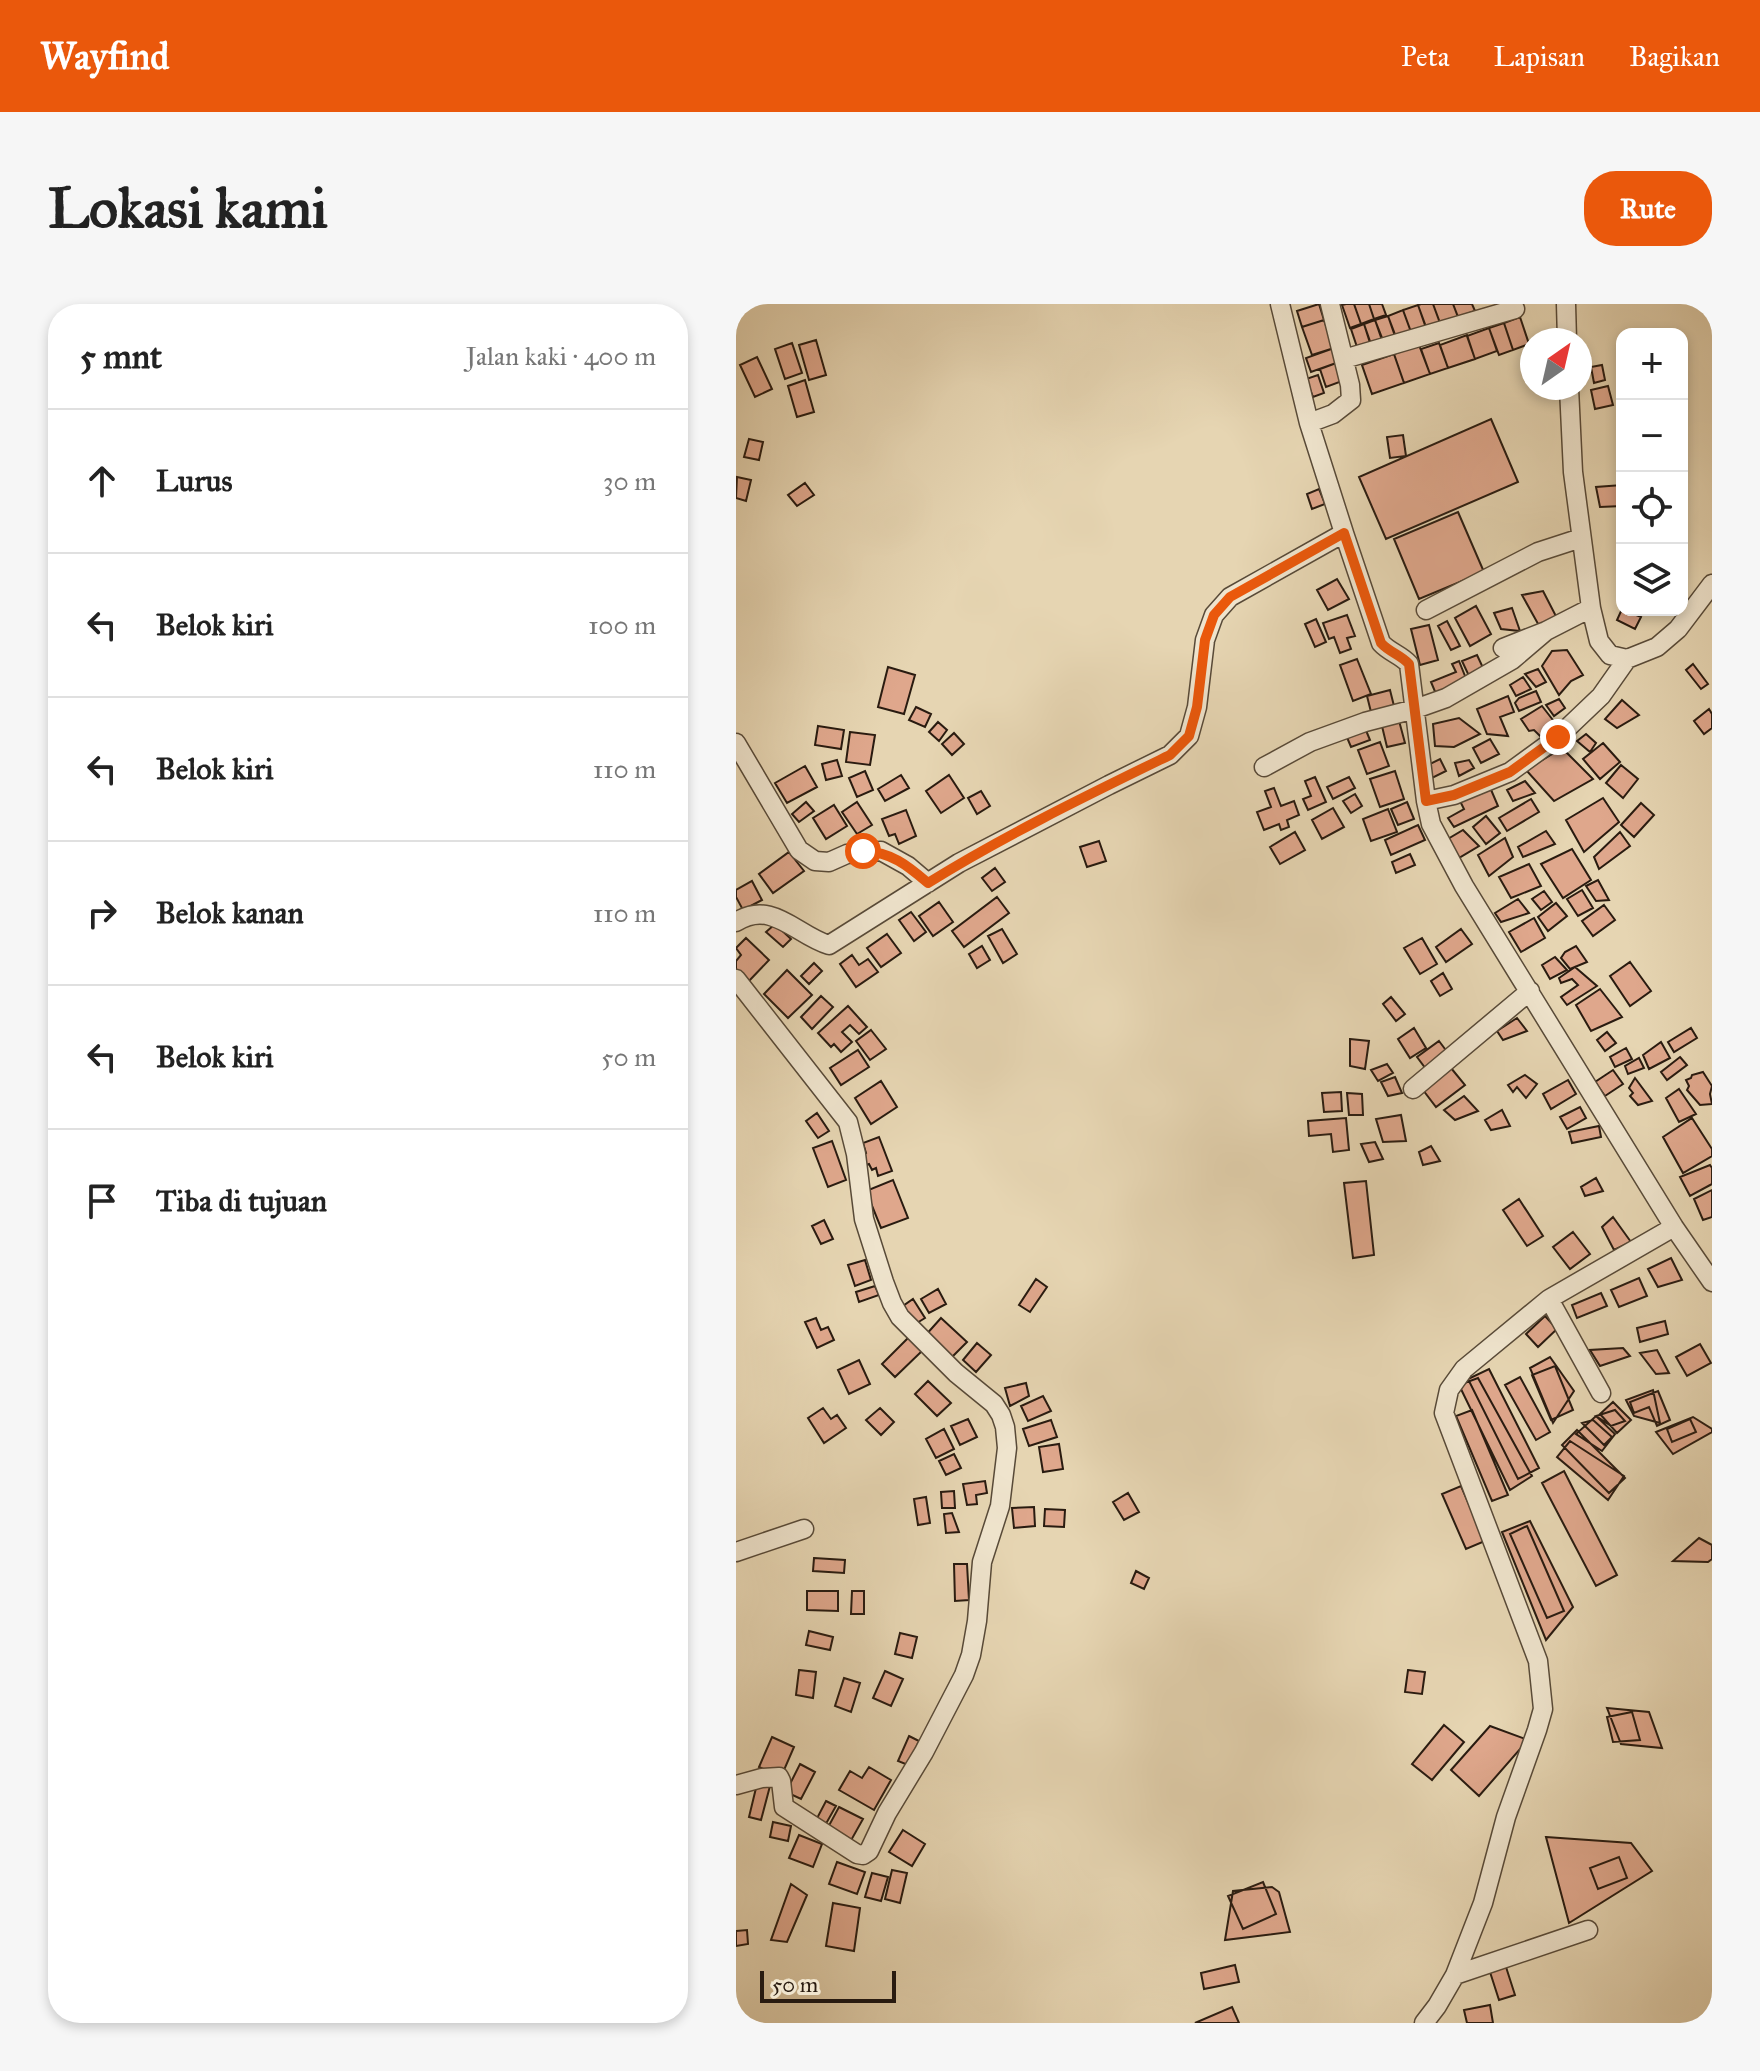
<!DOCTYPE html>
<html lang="id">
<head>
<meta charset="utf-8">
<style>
	:root { --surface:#fff; --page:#f6f6f6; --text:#222; --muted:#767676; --line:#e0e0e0; --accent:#ea580c }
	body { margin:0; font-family:"IM FELL Great Primer",serif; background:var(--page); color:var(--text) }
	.controls { position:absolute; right:24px; top:24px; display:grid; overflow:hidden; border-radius:16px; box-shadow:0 4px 12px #0003 }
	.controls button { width:72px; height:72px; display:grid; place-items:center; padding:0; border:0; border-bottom:2px solid var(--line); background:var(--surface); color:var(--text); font:40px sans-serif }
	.compass { position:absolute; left:784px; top:24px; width:72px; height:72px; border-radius:50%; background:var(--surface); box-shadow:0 4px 12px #0003; rotate:34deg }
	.scale { position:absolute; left:24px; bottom:20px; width:136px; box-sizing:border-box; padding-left:8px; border:4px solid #291b10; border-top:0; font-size:22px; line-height:28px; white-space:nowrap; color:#291b10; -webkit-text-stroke:6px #efe4cd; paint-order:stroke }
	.stop { position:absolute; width:24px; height:24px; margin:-18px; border:6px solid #ea580c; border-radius:50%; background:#fff }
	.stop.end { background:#ea580c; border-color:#fff; box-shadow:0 2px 8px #0008 }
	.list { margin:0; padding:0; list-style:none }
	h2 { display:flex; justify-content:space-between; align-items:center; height:104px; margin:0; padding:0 32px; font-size:34px }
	h2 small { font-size:26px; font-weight:400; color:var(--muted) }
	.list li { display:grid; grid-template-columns:52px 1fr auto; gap:24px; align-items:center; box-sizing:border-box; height:144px; padding:0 32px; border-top:2px solid var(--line) }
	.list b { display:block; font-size:30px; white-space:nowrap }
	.list em { font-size:26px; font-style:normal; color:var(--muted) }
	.icon { flex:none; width:44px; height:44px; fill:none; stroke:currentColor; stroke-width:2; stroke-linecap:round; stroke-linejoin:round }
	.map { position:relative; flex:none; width:976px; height:1719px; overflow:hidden; border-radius:32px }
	header { display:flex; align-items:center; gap:48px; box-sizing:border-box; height:112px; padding:0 40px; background:var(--accent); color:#fff }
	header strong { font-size:38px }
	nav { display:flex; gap:44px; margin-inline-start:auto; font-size:28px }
	.intro { display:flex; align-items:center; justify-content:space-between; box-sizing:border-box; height:192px; padding:0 48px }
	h1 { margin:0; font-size:56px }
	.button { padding:20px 36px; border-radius:32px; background:var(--accent); color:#fff; font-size:28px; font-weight:700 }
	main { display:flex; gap:48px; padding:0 48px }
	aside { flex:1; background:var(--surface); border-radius:32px; box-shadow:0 4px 12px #0003 }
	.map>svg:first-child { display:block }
	.building { fill:#dfa78c; stroke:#291b10; stroke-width:2 }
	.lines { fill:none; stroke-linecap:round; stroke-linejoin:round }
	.minor-casing { stroke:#584a38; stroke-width:21 }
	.minor { stroke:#efe4cd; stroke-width:18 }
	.route { stroke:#ea580c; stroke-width:10 }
</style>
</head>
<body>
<header>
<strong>Wayfind</strong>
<nav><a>Peta</a><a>Lapisan</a><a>Bagikan</a></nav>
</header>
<div class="intro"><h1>Lokasi kami</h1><a class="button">Rute</a></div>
<main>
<aside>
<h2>5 mnt<small>Jalan kaki · 400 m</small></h2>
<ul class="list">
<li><svg class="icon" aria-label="ahead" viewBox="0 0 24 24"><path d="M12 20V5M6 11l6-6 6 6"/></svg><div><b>Lurus</b></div><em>30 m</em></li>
<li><svg class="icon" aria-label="left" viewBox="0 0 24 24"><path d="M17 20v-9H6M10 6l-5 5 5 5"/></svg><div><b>Belok kiri</b></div><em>100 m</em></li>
<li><svg class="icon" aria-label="left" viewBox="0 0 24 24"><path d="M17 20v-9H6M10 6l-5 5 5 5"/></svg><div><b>Belok kiri</b></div><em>110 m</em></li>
<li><svg class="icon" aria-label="right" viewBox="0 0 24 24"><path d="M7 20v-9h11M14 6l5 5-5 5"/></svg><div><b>Belok kanan</b></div><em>110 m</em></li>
<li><svg class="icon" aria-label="left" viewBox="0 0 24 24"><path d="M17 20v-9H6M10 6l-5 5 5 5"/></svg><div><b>Belok kiri</b></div><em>50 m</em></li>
<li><svg class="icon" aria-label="arrive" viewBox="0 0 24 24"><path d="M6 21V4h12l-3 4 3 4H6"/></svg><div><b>Tiba di tujuan</b></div></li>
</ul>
</aside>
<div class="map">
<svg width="976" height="1719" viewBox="0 0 976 1719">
	<rect width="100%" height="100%" fill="#e6d5b2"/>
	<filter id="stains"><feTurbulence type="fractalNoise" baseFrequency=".0025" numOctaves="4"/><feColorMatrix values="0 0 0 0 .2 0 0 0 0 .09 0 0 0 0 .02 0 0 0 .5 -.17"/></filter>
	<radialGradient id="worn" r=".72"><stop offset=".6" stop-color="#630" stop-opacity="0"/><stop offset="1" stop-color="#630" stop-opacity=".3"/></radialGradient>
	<!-- building -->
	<path class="building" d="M583,0L588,16L566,23L561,7Z
		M610,0H618L625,20L614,24L606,1Z
		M618,0H633L638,15L625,20Z
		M633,0H646L650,11L638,15Z
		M685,0H697L704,19L690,24L682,1Z
		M697,0H717L722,13L704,19Z
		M717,0H736L739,7L722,13Z
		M682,1L690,23L675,28L667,6Z
		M667,6L675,28L660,33L652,12Z
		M652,12L660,35L647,39L639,16Z
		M784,13L793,40L777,46L768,19Z
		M588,16L598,44L576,51L566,23Z
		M639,16L648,39L636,43L628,20Z
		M768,19L777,46L763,51L753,24Z
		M628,20L635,42L622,46L615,25Z
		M753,24L761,47L739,55L731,32Z
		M731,31L739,55L712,64L704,41Z
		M80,36L90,71L73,76L63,41Z
		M56,39L66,69L49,75L39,45Z
		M703,39L712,64L694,70L685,45Z
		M683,41L694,70L668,79L658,50Z
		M598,44L603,58L575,68L570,54Z
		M658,50L668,79L636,90L626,61Z
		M21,53L36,85L19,93L4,61Z
		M603,58L609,76L590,83L584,65Z
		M866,61L869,76L858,79L855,63Z
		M582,71L588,89L577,93L570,75Z
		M69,76L78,108L61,113L52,82Z
		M872,82L877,101L859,105L855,86Z
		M755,115L782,178L650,235L623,173Z
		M667,131L670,152L654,154L651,133Z
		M13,135L27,138L23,156L8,153Z
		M1,173L15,176L10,197L0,194Z
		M69,179L78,191L61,202L52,191Z
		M886,181V202L864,203L860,183Z
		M583,185L589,200L576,205L571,190Z
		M722,208L748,268L683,295L658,235Z
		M601,275L613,295L592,306L581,286Z
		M807,287L823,318L806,327L786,291Z
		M740,302L755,330L734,342L719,314Z
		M776,304L784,327L765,325L758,309Z
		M886,305L905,313L899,325L881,316Z
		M611,311L619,332L611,334L615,345L604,349L598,333L593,335L587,319Z
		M580,315L590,338L579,343L569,320Z
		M711,317L724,342L715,346L702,322Z
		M693,321L702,356L684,361L675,325Z
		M831,346L847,371L835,377L823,391L806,362L816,347Z
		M741,351L748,366L733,372L726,357Z
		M621,355L635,390L617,397L604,361Z
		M723,357L731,377L700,390L695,378L720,368L716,360Z
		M957,360L972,380L965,385L950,366Z
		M152,363L179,371L168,410L142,403Z
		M802,365L810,378L800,383L789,370Z
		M787,373L795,385L780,392L774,381Z
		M654,386L658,402L635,408L631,392Z
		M800,387L805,398L783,407L779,399L783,394Z
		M772,392L778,408L764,413L772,432L751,430L741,405Z
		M823,395L829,404L818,412L810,401Z
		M886,396L903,411L881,424L869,415Z
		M806,402L820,420L805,433L798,426L793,427L785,415Z
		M180,403L195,410L189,423L173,416Z
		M973,405L976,410V424L968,430L958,417Z
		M662,413L669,439L651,443L645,418Z
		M723,414L744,430L718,443L699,442L697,420Z
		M202,418L211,426L203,437L193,428Z
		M82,422L108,426L105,445L79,441Z
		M629,424L634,436L615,443L610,431Z
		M114,428L139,431L134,461L110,458Z
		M218,429L228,440L216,451L206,440Z
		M850,430L860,439L854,448L841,437Z
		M754,435L763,450L745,459L737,444Z
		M644,438L653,462L631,470L622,446Z
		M867,439L884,458L864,475L847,455Z
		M826,444L857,475L818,497L790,466Z
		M704,455L710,467L696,474L690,462Z
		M101,456L106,472L90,476L86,460Z
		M733,456L738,464L723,472L719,459Z
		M885,461L902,475L887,494L870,479Z
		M69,462L81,483L51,499L39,479Z
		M129,467L137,486L121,493L113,474Z
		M659,467L668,495L644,503L634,475Z
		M165,471L173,484L149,497L142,485Z
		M213,471L228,494L205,509L190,487Z
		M579,473L590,498L572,506L567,495L575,492L569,477Z
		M613,473L619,484L597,495L591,483Z
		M789,477L799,489L777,497L771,486Z
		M753,481L762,502L718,523L712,514L728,505L722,493Z
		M538,484L545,502L558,497L563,511L551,516L553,523L545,526L543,520L528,526L521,508L535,503L529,487Z
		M245,487L254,502L241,510L232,494Z
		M619,490L626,502L615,509L607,497Z
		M867,494L883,518L848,548L830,516Z
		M795,495L803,508L771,527L763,514Z
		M70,498L78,507L63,518L56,510Z
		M121,498L136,521L121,530L106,508Z
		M671,498L678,515L662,521L655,505Z
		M905,499L918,511L898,533L885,521Z
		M98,501L111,522L90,535L77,514Z
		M597,504L608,523L586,535L576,516Z
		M652,505L661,528L635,537L627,515Z
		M170,506L180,532L163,540L159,530L153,532L146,515Z
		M750,512L764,529L750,540L737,523Z
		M682,521L689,536L655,551L649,536Z
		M727,526L743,542L711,561L700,542Z
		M810,527L819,540L787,553L782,543Z
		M559,528L569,546L544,560L534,543Z
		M884,528L894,542L863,565L858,553Z
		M769,534L777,553L753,572L742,551Z
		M363,537L370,557L351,563L344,543Z
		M836,545L855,576L827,594L805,560Z
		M53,548L68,567L37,589L23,570Z
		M674,550L679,561L660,569L656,558Z
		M793,560L805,582L775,594L763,573Z
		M259,564L269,578L256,587L246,574Z
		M862,576L873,596L860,597L850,582Z
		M16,577L26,596L7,606L0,593V586Z
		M846,586L857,604L842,612L831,595Z
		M808,587L816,598L805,606L796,595Z
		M261,593L273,609L228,643L216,627Z
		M782,595L793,609L765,618L759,609Z
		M203,598L217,618L197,632L183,612Z
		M820,599L831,612L812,627L802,613Z
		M868,601L879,616L857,632L846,617Z
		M175,608L190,628L178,637L163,616Z
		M798,614L809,634L785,648L773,628Z
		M39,620L55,635L47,643L30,628Z
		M266,625L281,650L267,659L252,632Z
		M725,625L736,640L710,658L700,643Z
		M151,630L165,649L145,663L131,644Z
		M10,634L33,656L12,678L0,666V657L5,651L0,644Z
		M686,634L701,660L684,670L668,644Z
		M246,642L254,656L241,664L233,650Z
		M840,642L851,658L834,665L825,654L829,648Z
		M116,651L123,661L132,655L142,668L120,683L104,660Z
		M819,653L831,666L814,675L806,661Z
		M894,658L915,687L894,702L874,672Z
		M78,659L86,667L73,680L65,672Z
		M839,663L861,682L831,701L825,693L842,681L836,675L825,679L823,674Z
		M51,666L76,691L52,714L28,690Z
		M707,669L716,685L704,692L695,677Z
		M864,685L886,713L855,727L840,701Z
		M85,692L97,703L76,725L65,713Z
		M655,693L669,710L660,717L647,700Z
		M112,702L131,723L123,730L114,721L106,728L116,738L105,748L98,740L95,743L82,729Z
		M781,714L791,727L767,736L761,727Z
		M678,724L690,744L674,754L662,735Z
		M955,724L961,734L938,748L932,738Z
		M135,726L150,745L134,756L120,737Z
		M871,728L880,739L869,747L861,736Z
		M614,735L633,737L629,765L614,762Z
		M703,737L718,757L696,773L681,753Z
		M925,738L934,754L913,765L907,751Z
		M890,744L896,755L879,763L874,753Z
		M122,746L133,763L105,781L94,764Z
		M944,753L951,761L931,776L925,768Z
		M903,754L908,764L892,770L889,762Z
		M651,760L657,769L642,777L635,766Z
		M715,764L729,781L700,803L687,786Z
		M877,766L887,780L869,792L859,778Z
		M967,768L976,782L974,790L976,800L964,801L951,786L953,782L950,776L955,774L956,771Z
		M789,771L801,780L790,794L781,783L777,788L772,781Z
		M659,773L666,789L652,792L645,778Z
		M899,774L916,797L902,801L894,792L897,789L893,784Z
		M832,776L840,790L815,805L807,790Z
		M145,777L161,803L135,820L119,794Z
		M943,785L960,810L943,818L930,794Z
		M605,788L606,807L588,808L586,789Z
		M611,789L626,790L627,811H613Z
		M728,792L742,807L719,816L708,806Z
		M844,803L850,814L831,825L824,813Z
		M766,806L774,822L755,826L749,816Z
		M81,809L93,827L82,834L70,817Z
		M665,811L670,837L647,838L640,815Z
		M610,814L613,846L597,848L595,830L573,832L572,817Z
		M956,814L976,845V852L947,869L927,833Z
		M863,822L865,833L836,839L833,828Z
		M143,833L156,867L142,872L140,864L136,866L133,860L130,861L126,851L130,849L127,839Z
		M96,837L110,876L92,883L77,844Z
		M639,838L647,855L633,858L625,840Z
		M695,842L704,857L687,861L683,848Z
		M974,861L976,864V880L954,892L944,873Z
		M860,874L867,887L849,892L845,883Z
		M157,876L172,914L145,924L130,887Z
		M630,877L638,951L617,954L608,879Z
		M976,886V913L967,916L958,895Z
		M783,895L807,932L791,942L767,906Z
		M877,913L895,938L878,946L866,923Z
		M88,916L97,935L85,940L76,922Z
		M837,928L854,950L834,965L817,943Z
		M935,954L946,976L922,983L912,965Z
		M129,956L135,976L119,982L112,961Z
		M903,974L911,992L883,1003L875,986Z
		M300,975L311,983L294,1008L283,1001Z
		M139,982L143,991L123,998L120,988Z
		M202,985L210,1000L193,1009L185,995Z
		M865,989L871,1002L841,1014L836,1001Z
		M177,995L189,1014L176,1022L164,1004Z
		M809,1012L821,1025L802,1043L790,1030Z
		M80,1014L85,1026L92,1023L98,1036L81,1044L69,1018Z
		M205,1014L231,1038L213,1056L188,1033Z
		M929,1017L932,1030L904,1038L901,1024Z
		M173,1033L186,1047L159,1073L146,1060Z
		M241,1039L255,1051L240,1068L227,1056Z
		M964,1040L975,1059L951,1072L940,1053Z
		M887,1044L894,1052L864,1062L854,1046Z
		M921,1046L933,1069L920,1070L904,1049Z
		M814,1053L838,1087L817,1119L794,1064Z
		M123,1056L134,1080L113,1090L102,1066Z
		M819,1062L837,1106L815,1116L796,1071Z
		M753,1065L803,1164L782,1175L732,1075Z
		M784,1073L814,1128L800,1136L769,1081Z
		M742,1074L796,1172L774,1186L723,1081Z
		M192,1077L215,1099L201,1112L179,1090Z
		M290,1079L293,1092L274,1102L269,1084Z
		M917,1086L924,1119L898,1112L890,1096Z
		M922,1087L934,1116L921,1122L913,1103L898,1109L894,1098Z
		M307,1092L315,1107L292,1117L285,1102Z
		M877,1098L895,1116L881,1129L864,1110Z
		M87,1104L95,1115L101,1111L110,1124L88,1139L72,1114Z
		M144,1104L158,1118L145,1131L130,1116Z
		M736,1106L772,1191L756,1197L720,1112Z
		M879,1106L889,1117L875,1122L860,1112Z
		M860,1112L879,1130L866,1147L840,1130Z
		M957,1113L976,1125V1128L937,1150L920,1128Z
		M232,1115L241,1133L224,1141L215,1122Z
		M954,1115L960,1128L936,1138L931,1125Z
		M315,1116L321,1133L293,1142L287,1125Z
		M857,1116L876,1133L868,1141L846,1119Z
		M208,1125L218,1145L200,1154L190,1135Z
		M841,1126L889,1174L873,1189L826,1141Z
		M834,1137L888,1172L872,1196L821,1153Z
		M323,1140L327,1165L307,1168L303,1143Z
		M218,1150L225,1164L210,1171L203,1157Z
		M828,1167L881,1271L860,1282L806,1179Z
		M249,1177L251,1189L240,1191L241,1200L231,1201L227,1180Z
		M725,1182L749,1237L730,1245L706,1190Z
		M218,1187L219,1204H206L205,1188Z
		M392,1189L403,1208L388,1216L377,1198Z
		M190,1193L194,1219L182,1221L178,1195Z
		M298,1203L299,1222L278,1224L276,1204Z
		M309,1205L329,1206L328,1223L308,1222Z
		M216,1209L223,1228L210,1229L208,1210Z
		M794,1217L837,1303L810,1336L766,1228Z
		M791,1222L828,1307L811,1314L774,1230Z
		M963,1234L976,1241V1255L972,1258L937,1257Z
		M78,1254L109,1256L108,1269L77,1267Z
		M218,1260H231L233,1296L219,1297Z
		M400,1267L413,1274L408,1285L395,1279Z
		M71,1287H102V1307L71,1306Z
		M116,1287H128V1310H115Z
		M73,1327L97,1333L94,1346L70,1341Z
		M164,1329L181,1333L176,1354L159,1350Z
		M63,1366L80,1368L77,1394L60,1391Z
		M672,1366L689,1368L686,1390L669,1388Z
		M149,1367L167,1375L155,1402L137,1394Z
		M108,1374L124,1379L115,1408L99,1402Z
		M871,1404L913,1408L926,1444L885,1440Z
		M896,1408L904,1436L877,1438L871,1413Z
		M708,1421L728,1438L696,1476L676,1460Z
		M754,1422L792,1436L743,1492L715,1466Z
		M173,1432L183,1437L172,1461L162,1457Z
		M36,1433L58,1443L45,1473L23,1463Z
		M64,1460L79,1468L65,1495L50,1488Z
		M133,1463L155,1476L138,1506L103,1486L114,1467L126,1474Z
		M34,1482L25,1516L13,1513L20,1484Z
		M90,1497L100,1502L87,1525L78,1520Z
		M103,1503L127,1515L113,1540L90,1527Z
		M37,1518L55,1522L52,1537L34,1533Z
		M167,1526L189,1540L176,1562L153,1548Z
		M63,1531L86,1540L77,1563L53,1554Z
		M810,1533L895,1539L916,1567L833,1619Z
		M883,1553L891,1574L862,1585L854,1564Z
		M101,1558L129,1568L121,1590L93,1580Z
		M156,1566L171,1569L164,1599L149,1595Z
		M136,1569L152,1573L145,1597L129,1593Z
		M527,1578L540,1610L507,1625L492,1592Z
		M55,1580L71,1591L51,1638L35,1636Z
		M536,1583L543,1588L554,1628L489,1636L497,1587Z
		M97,1599L124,1604L118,1647L90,1642Z
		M11,1626L12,1640L0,1642V1627Z
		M499,1661L503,1678L468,1685L465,1669Z
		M770,1663L779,1691L763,1696L754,1668Z
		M754,1701L757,1719H731L728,1706Z
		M496,1703L503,1719H459Z"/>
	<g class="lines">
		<!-- minor casing -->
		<g class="minor-casing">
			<path id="minor" d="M830,0L831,36
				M608,55L779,5
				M833,84L837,168L855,304L863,337L874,351L891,355L921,343L942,325L976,280
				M573,119L597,110L615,96L614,81L594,0
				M608,229L645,339C653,348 665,351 673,360L690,497L695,520L728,582L938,923L976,978
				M690,306L802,248L845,234
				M767,344L810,327L855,304
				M0,439L63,546L79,557L93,558L111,550L145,547L172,562L192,579
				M528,463L574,438L629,418L679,405L710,394L776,356L810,327
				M690,497L718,491L774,468L822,433L865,392L891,355
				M0,618C36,595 60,631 93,641L223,559L373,481L434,451L453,432L461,403L469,336L478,311L494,293L608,229L573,119L544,0
				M0,675L112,818L120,850L128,915L148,978L156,999L164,1013L220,1069L258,1100L265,1111L269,1123L271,1144L264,1202L246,1258L241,1317L235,1351L228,1371L188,1448L151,1509L133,1547L127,1551L121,1550L48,1503L45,1477L43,1473L26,1474L0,1481
				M677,785L794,687
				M865,1089L813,995L938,923
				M0,1248L68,1225
				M719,1671L852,1626
				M688,1719L701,1702L719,1671L747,1599L770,1513L801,1426L807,1405L802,1357L708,1109L713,1086L728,1065L813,995"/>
		</g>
		<!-- minor -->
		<use href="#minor" class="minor"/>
	</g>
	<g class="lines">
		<!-- route -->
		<path class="route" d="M127,547C155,548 171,561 192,579C269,531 352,491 434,451L453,432L461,403L469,336L478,311L494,293L608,229L645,339C653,348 665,351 673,360L690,497L718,491L774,468L822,433"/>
	</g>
	<rect width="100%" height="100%" filter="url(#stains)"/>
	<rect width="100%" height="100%" fill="url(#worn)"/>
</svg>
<div class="controls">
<button>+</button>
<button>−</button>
<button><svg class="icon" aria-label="locate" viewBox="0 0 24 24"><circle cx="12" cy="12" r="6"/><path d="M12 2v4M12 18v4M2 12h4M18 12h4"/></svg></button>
<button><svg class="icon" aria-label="layers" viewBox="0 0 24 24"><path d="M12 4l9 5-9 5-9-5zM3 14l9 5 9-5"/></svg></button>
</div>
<svg class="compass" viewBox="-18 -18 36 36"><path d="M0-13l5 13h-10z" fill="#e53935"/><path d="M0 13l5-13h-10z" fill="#767676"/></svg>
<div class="scale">50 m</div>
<div class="stop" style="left:127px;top:547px"></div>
<div class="stop end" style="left:822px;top:433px"></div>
</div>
</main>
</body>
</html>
